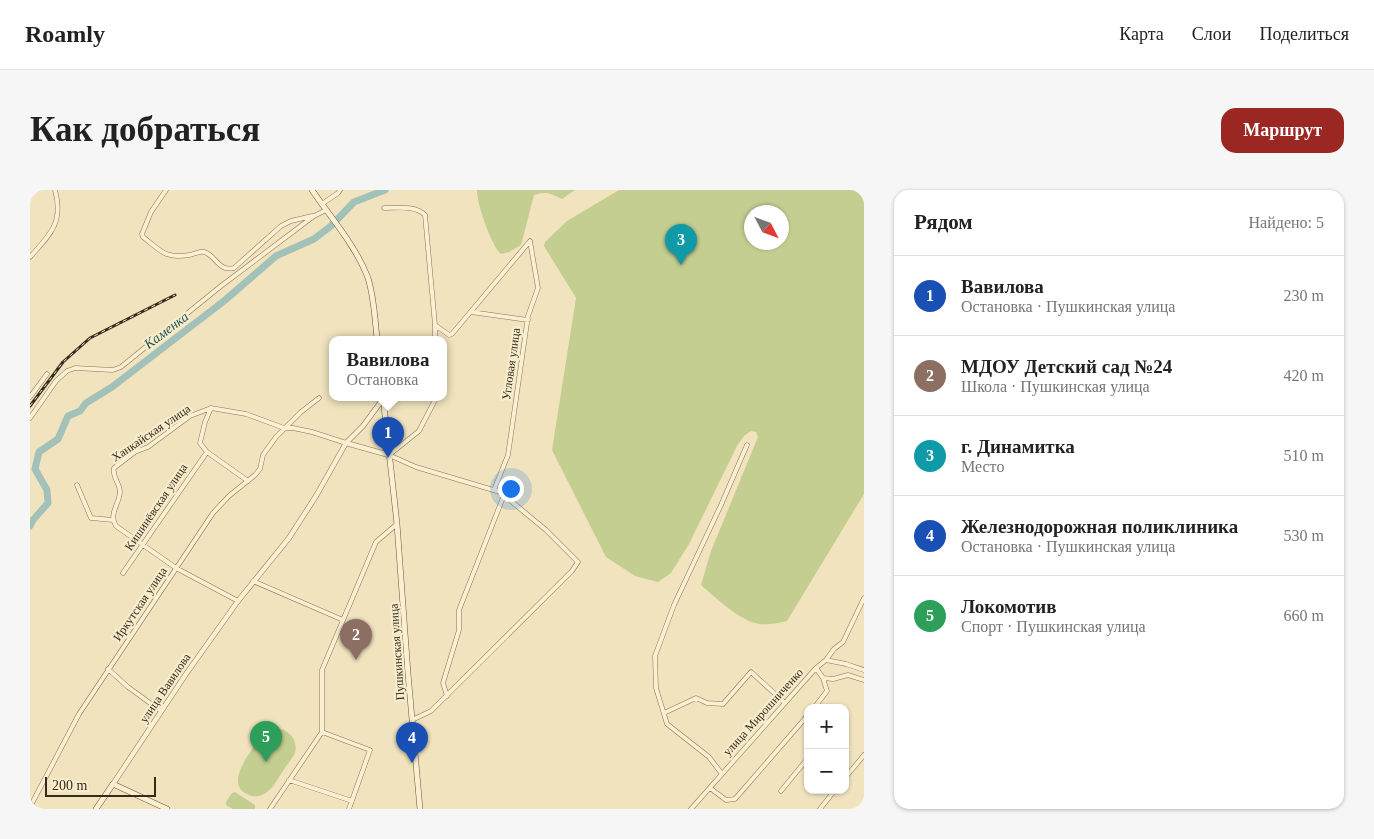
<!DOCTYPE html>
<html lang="ru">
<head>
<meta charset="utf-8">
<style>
	:root { --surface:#fff; --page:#f6f6f6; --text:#222; --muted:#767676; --line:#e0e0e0; --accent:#9b2723 }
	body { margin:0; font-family:Georgia,serif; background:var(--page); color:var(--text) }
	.controls { position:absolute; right:15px; bottom:15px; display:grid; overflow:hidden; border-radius:10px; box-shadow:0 1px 4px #0004 }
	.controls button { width:45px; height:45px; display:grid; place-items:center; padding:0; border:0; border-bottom:1px solid var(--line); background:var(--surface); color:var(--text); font:25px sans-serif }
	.compass { position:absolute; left:714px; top:15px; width:45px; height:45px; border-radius:50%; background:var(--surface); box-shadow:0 1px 4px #0004; rotate:131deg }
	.scale { position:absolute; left:15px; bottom:12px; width:111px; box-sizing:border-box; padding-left:5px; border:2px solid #372a1b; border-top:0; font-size:14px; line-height:18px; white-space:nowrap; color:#372a1b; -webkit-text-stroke:4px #f7edcd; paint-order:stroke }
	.you { position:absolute; left:480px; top:298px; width:18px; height:18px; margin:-12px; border:4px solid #fff; border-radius:50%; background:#1a73e8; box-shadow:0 0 0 8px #1a73e833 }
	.badge { display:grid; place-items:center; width:32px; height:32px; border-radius:50%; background:var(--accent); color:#fff; font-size:16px; font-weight:700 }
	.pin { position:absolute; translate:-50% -41px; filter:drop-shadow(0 1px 2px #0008) }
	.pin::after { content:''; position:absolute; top:26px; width:18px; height:15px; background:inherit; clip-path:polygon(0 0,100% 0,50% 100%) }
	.popup { position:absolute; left:299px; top:146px; width:118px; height:65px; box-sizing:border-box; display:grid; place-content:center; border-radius:10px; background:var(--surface); filter:drop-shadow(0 1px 4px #0005); font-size:16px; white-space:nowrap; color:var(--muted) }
	.popup b { font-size:19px; color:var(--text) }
	.popup::after { content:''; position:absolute; left:50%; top:100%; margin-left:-10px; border:10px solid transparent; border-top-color:var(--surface) }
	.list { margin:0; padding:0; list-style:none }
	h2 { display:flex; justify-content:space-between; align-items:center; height:65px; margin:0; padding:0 20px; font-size:21px }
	h2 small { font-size:16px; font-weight:400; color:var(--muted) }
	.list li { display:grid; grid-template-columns:32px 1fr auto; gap:15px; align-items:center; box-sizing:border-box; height:80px; padding:0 20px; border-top:1px solid var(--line) }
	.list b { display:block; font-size:19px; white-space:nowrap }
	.list p { margin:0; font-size:16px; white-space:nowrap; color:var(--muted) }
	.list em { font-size:16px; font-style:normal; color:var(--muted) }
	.map { position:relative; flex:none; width:834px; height:619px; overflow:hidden; border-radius:15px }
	header { display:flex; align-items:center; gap:30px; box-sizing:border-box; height:70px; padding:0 25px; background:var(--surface); border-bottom:1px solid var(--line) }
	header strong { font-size:24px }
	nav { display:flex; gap:28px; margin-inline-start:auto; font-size:18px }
	.intro { display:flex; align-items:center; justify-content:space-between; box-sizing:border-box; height:120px; padding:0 30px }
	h1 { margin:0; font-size:35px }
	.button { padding:12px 22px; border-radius:15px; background:var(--accent); color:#fff; font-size:18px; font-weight:700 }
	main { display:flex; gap:30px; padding:0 30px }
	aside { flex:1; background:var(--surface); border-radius:15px; box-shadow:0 1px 4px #0004 }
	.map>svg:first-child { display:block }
	.green { fill:#c5ce91; fill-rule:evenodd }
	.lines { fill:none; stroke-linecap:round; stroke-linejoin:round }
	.river { stroke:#a1c1b9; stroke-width:7 }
	.minor-casing { stroke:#897356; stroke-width:5 }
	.tertiary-casing { stroke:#897356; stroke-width:5.5 }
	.secondary-casing { stroke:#6a5439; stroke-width:6 }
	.minor { stroke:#faf0d1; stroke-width:4 }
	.tertiary { stroke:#faf0d1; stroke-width:4.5 }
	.secondary { stroke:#faf0d1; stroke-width:5 }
	.rail-casing { stroke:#372a1b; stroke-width:3 }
	.rail { stroke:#f7edcd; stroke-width:1; stroke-dasharray:4; stroke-linecap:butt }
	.labels { text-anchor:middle; stroke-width:4.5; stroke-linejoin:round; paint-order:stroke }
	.street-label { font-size:12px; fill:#372a1b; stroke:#f7edcd }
	.water-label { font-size:14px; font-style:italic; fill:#295857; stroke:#f7edcd }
</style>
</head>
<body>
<header>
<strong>Roamly</strong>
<nav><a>Карта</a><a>Слои</a><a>Поделиться</a></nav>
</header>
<div class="intro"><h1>Как добраться</h1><a class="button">Маршрут</a></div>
<main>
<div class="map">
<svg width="834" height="619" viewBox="0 0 834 619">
	<rect width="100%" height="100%" fill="#f0e3be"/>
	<!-- green -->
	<path class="green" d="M447,0H545L532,9C521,3 515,1 504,5L491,55L479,62L471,64C462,57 446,12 447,0Z
		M589,0H834V304L757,431C748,433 739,435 730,434C711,432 685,407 671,395L681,361L728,247L726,242L721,241L714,246L707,256L659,354L641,383L628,392L605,386L576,367L522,260L546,108L514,56L515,52L537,31ZM752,22V52H722V22Z
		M246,538C259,539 270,551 264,565C260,571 255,578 251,584C247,590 243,598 237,602C232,606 225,608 219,605C191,594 224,558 233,544L237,541Z
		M205,602L225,615V619H203L196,615V612L202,603Z"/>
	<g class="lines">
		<!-- river -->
		<path class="river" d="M0,336L3,330L18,313L17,300L5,279L9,262L28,249L38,226L50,221L56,213L82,197L194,111L246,66L284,49L301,36L324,12L355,0"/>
		<!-- minor casing -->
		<g class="minor-casing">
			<path id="minor" d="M136,0L121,22L112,44L113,47C131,61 135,69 159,65C164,64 170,61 174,62C186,65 188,82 204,78L251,36L261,31L282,26
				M292,14L308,3L310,0
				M354,18C367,18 386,15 395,25L405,135V149
				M0,67C20,45 34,32 25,0
				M441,122L498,130
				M405,135L419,145L422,144L500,51
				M0,207L17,184
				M181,218L175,232L170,253L177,262L218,291
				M0,228L26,191L37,181L45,178L83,180L91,177L191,96L284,26L296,20
				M47,295L61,328L83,330
				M464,300L478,265L498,126L508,98L500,51
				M93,383L177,262
				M223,391L313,430
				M208,411L146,378L86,336C78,323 90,314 90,301C89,292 82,287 84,278L105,262L118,257L160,226L181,218L216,224L254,238H263L282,242L316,253
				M796,470L804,459L813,452L834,408
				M78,479L98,497L131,521
				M793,488L803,489L818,485L834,490
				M417,506L413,493L429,440V420L474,305
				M784,518L797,501L793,488L786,478
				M634,523L666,508L677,513L693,514L721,482L755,513
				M382,530L401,521L542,381L548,372L516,340L470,302L386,277L359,265L389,241L404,212V207
				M292,542L340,560L319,619
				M692,584L679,567L637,534L626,498L625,466L644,415L691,315L717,255
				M815,588L834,565
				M259,590L322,611
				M680,598L696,610L705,609L778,525
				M751,601L778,568
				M0,617L49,524L183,323L199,306L225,285L230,279L233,265L246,247L271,222L289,208
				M240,619L292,542V480L346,352L367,334
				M661,619L786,478L796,470L816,474L834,480
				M790,619L805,600"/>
		</g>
		<!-- tertiary casing -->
		<g class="tertiary-casing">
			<path id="tertiary" d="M316,253L359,265
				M83,594L156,484L208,411L259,348L286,306L316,253L333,236L353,209"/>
		</g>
		<!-- secondary casing -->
		<g class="secondary-casing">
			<path id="secondary" d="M282,0C301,28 326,56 338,88C344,107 345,129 347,149
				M353,207L367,334L378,484L390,619
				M66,619L83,594L137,619"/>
		</g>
		<!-- minor -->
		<use href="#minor" class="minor"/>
		<!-- tertiary -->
		<use href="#tertiary" class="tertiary"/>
		<!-- secondary -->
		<use href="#secondary" class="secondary"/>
		<!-- rail casing -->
		<g class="rail-casing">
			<path id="rail" d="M0,216L33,172L60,148L145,105"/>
		</g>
		<!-- rail -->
		<use href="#rail" class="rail"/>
	</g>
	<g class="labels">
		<!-- street labels -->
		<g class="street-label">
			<text transform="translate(481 174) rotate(-82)" y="4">Угловая улица</text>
			<text transform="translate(121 243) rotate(-34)" y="4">Ханкайская улица</text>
			<text transform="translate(126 317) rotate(-56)" y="4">Кишинёвская улица</text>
			<text transform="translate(110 414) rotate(-56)" y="4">Иркутская улица</text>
			<text transform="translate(367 462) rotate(-94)" y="4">Пушкинская улица</text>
			<text transform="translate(135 498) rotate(-56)" y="4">улица Вавилова</text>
			<text transform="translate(733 522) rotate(-48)" y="4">улица Мирошниченко</text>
		</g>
		<!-- water labels -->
		<g class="water-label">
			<text transform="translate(136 140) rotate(-37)" y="5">Каменка</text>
		</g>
	</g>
</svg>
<div class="controls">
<button>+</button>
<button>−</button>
</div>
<svg class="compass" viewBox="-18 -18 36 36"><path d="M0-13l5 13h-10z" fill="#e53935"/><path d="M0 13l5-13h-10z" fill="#767676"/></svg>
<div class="scale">200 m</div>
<div class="you"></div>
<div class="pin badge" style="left:358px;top:268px;background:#1a4fb4">1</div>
<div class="popup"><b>Вавилова</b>Остановка</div>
<div class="pin badge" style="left:326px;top:470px;background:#8d6e63">2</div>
<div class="pin badge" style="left:651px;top:75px;background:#0f9aa8">3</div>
<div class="pin badge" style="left:382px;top:573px;background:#1a4fb4">4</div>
<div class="pin badge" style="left:236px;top:572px;background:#2e9e5b">5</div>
</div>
<aside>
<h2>Рядом<small>Найдено: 5</small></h2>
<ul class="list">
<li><span class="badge" style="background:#1a4fb4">1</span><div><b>Вавилова</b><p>Остановка · Пушкинская улица</p></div><em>230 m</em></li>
<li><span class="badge" style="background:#8d6e63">2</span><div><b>МДОУ Детский сад №24</b><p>Школа · Пушкинская улица</p></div><em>420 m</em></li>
<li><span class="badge" style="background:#0f9aa8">3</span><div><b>г. Динамитка</b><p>Место</p></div><em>510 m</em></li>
<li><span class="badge" style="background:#1a4fb4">4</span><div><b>Железнодорожная поликлиника</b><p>Остановка · Пушкинская улица</p></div><em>530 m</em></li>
<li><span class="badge" style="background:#2e9e5b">5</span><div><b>Локомотив</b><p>Спорт · Пушкинская улица</p></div><em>660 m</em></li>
</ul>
</aside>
</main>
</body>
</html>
